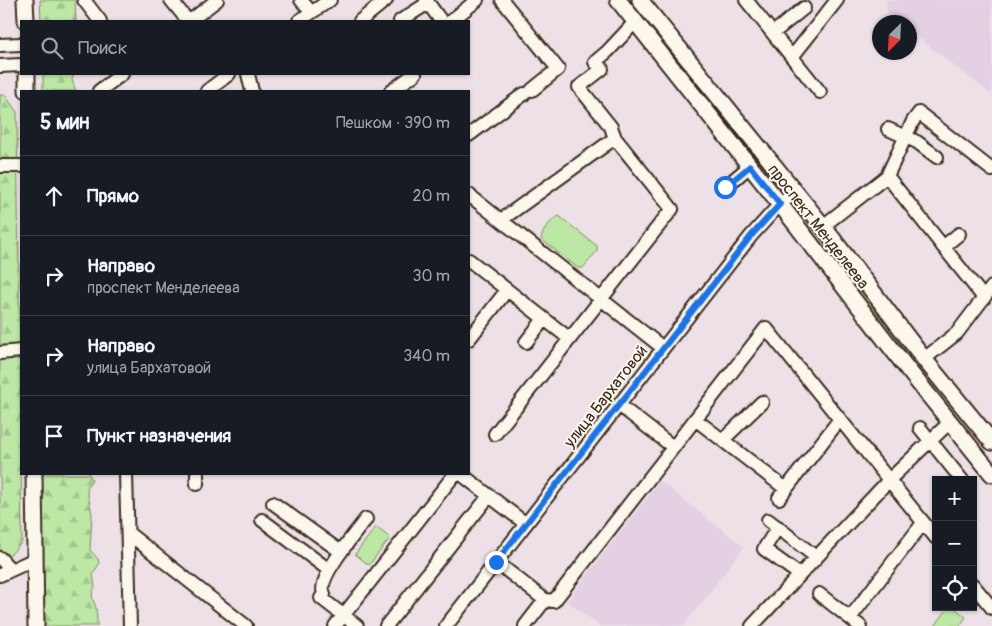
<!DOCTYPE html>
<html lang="ru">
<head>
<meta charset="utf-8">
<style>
	:root { --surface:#171b24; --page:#20242c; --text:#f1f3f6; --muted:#9ea1a6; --line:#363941 }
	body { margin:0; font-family:Pangolin,sans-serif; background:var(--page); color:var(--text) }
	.controls { position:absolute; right:15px; bottom:15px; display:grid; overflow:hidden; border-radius:0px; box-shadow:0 1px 4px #0004 }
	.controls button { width:45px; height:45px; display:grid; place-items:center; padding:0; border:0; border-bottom:1px solid var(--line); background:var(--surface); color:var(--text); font:25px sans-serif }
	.compass { position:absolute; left:872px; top:15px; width:45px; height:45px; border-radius:50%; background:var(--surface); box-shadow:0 1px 4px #0004; rotate:204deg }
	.stop { position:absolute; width:15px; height:15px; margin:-11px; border:4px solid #1a73e8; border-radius:50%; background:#fff }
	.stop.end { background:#1a73e8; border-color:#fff; box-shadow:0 1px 5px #0008 }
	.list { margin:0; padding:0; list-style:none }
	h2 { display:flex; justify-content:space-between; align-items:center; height:65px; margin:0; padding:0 20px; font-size:21px }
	h2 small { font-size:16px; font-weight:400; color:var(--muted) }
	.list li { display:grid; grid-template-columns:32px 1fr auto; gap:15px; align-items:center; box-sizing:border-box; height:80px; padding:0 20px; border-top:1px solid var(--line) }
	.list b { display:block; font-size:19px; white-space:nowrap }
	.list p { margin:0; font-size:16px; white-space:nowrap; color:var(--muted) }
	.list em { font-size:16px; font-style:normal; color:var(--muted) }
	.icon { flex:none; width:28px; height:28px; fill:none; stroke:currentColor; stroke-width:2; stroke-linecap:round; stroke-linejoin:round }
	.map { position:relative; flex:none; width:992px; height:626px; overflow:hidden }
	.search { position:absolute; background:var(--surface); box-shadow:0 1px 4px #0004; left:20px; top:20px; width:450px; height:55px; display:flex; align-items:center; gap:12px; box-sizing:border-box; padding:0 18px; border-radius:0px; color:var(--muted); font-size:19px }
	.panel { position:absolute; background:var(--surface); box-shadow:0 1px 4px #0004; left:20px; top:90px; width:450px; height:385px; border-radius:0px }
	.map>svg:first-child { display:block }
	.built { fill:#e3d0e2 }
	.grass { fill:url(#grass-tufts); stroke:#7c8861 }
	.forest { fill:url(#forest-firs); stroke:#7c8861 }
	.pitch { fill:#bce7a4; stroke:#7c8861 }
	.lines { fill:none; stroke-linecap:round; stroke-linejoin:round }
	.minor-casing { stroke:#3b2a1e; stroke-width:16 }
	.major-casing { stroke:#3b2a1e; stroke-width:19 }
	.minor { stroke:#fbf7ec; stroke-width:12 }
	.major { stroke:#fbf7ec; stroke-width:15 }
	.route { stroke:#1a73e8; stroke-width:6 }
	.labels { text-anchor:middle; stroke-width:4; stroke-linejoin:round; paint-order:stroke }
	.street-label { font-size:16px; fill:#3b2a1e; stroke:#fbf7ec }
</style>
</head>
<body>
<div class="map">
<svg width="992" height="626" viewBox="0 0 992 626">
	<defs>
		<pattern id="grass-tufts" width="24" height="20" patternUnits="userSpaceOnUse" patternTransform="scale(1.25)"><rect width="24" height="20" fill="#bce7a4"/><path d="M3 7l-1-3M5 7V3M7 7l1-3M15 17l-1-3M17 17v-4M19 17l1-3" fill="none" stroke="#a2c68d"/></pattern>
		<pattern id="forest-firs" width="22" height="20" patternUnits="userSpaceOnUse" patternTransform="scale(1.25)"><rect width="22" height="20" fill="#bce7a4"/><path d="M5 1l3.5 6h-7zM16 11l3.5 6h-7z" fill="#a2c68d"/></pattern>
	</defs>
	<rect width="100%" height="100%" fill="#ede0e6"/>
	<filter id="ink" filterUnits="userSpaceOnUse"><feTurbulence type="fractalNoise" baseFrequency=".02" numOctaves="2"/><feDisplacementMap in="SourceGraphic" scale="10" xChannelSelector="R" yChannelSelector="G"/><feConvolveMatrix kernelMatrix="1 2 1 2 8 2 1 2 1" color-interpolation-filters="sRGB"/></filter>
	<g filter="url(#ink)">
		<!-- built -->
		<path class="built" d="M886,0H992V95L910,31V22H899L887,13Z
			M660,481L744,547L684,626H600L567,601Z"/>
		<!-- grass -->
		<path class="grass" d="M626,0H632L776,179L772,182Z
			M796,208L912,354L909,357L792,211Z"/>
		<!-- forest -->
		<path class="forest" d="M40,0H75L76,21H41Z
			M43,74H74L72,80L76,91H43Z
			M0,95H5L17,112L22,542L7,558L0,552Z
			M41,474H89L92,480L88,485L87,491L92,514L90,550L98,559L99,564L93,574L95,587C90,595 93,599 96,608C97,614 97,620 97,626H45Z"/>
		<!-- pitch -->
		<path class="pitch" d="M559,216L597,246V251L583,268H578L541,239C542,231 552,218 559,216Z
			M376,527L390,538L369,565L355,554Z
			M949,607H953L966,617L960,626H935Z"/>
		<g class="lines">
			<!-- minor casing -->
			<g class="minor-casing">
				<path id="minor" d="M84,0L100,21
					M171,0L188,21
					M301,0L311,12
					M426,0L441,21
					M502,0L558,69L532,90
					M746,0L820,92
					M190,21L217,0
					M299,21L330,0
					M360,21L386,0
					M400,21L428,3
					M451,21L477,0
					M773,33L804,8
					M0,45L21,44
					M792,57L837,0
					M0,66L21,65
					M248,74L252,91
					M99,91L122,74
					M207,91L229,74
					M391,91L415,74
					M888,129L917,142L937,157
					M469,135L524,94
					M0,166H21
					M887,176L984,298
					M725,187L750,166
					M469,195L663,348
					M501,220L615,138
					M823,226L887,176L913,121L919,113L992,170
					M943,247L959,234
					M469,260L570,339
					M469,339L507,290
					M526,342L544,319
					M0,353L21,351
					M924,359L957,333L992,287
					M619,405L673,447
					M695,419L786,489
					M920,428L962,480
					M495,434L672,209L615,138L611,127L579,87L602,69L595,62L608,51L635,22
					M723,440L762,402
					M126,474L130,626
					M197,474V484
					M461,474L526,524
					M779,498L840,419
					M273,503L341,552
					M262,520L329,570
					M768,520L816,557
					M778,527L764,549L800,575
					M128,533L246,626
					M0,558L11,570
					M496,562L545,600L525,626
					M0,575L35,559
					M973,585L992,608
					M819,594L860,626
					M545,600L554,601L766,328L936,538
					M850,618L923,523
					M335,626L455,474
					M357,626L321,598L324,594C316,579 356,532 366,519
					M386,626L489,496
					M446,626L751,236L780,204L795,192
					M752,626L889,480L950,422"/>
			</g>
			<!-- major casing -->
			<g class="major-casing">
				<path id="major" d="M25,0L26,21
					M618,0L780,204L909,371L992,474
					M640,0L823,226L924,359L992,442
					M27,74V91
					M34,474L36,626"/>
			</g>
			<!-- minor -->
			<use href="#minor" class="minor"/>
			<!-- major -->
			<use href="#major" class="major"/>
		</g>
	</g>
	<g class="lines" filter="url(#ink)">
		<!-- route -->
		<path class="route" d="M496,562L751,236L780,204L750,166L725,187"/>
	</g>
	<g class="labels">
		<!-- street labels -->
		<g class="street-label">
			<text transform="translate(819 226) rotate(52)" y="6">проспект Менделеева</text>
			<text transform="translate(605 396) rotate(-52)" y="6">улица Бархатовой</text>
		</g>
	</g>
</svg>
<div class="controls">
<button>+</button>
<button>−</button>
<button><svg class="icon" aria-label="locate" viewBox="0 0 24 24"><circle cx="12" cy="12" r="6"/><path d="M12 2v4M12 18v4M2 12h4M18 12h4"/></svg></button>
</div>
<svg class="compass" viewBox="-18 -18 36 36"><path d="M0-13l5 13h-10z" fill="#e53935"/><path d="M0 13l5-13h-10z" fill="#9ea1a6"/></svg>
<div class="stop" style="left:725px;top:187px"></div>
<div class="stop end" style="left:496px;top:562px"></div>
<div class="search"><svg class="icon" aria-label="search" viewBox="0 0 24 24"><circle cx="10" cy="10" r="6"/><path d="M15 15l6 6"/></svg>Поиск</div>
<section class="panel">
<h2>5 мин<small>Пешком · 390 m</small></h2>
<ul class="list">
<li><svg class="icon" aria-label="ahead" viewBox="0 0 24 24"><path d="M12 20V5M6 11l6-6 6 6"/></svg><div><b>Прямо</b></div><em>20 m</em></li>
<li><svg class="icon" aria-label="right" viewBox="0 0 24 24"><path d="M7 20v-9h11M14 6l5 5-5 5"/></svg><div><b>Направо</b><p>проспект Менделеева</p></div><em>30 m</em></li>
<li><svg class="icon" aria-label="right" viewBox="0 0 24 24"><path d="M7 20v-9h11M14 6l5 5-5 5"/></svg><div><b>Направо</b><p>улица Бархатовой</p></div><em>340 m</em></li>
<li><svg class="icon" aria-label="arrive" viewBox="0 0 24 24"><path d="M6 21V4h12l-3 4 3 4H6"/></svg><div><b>Пункт назначения</b></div></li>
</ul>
</section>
</div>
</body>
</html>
